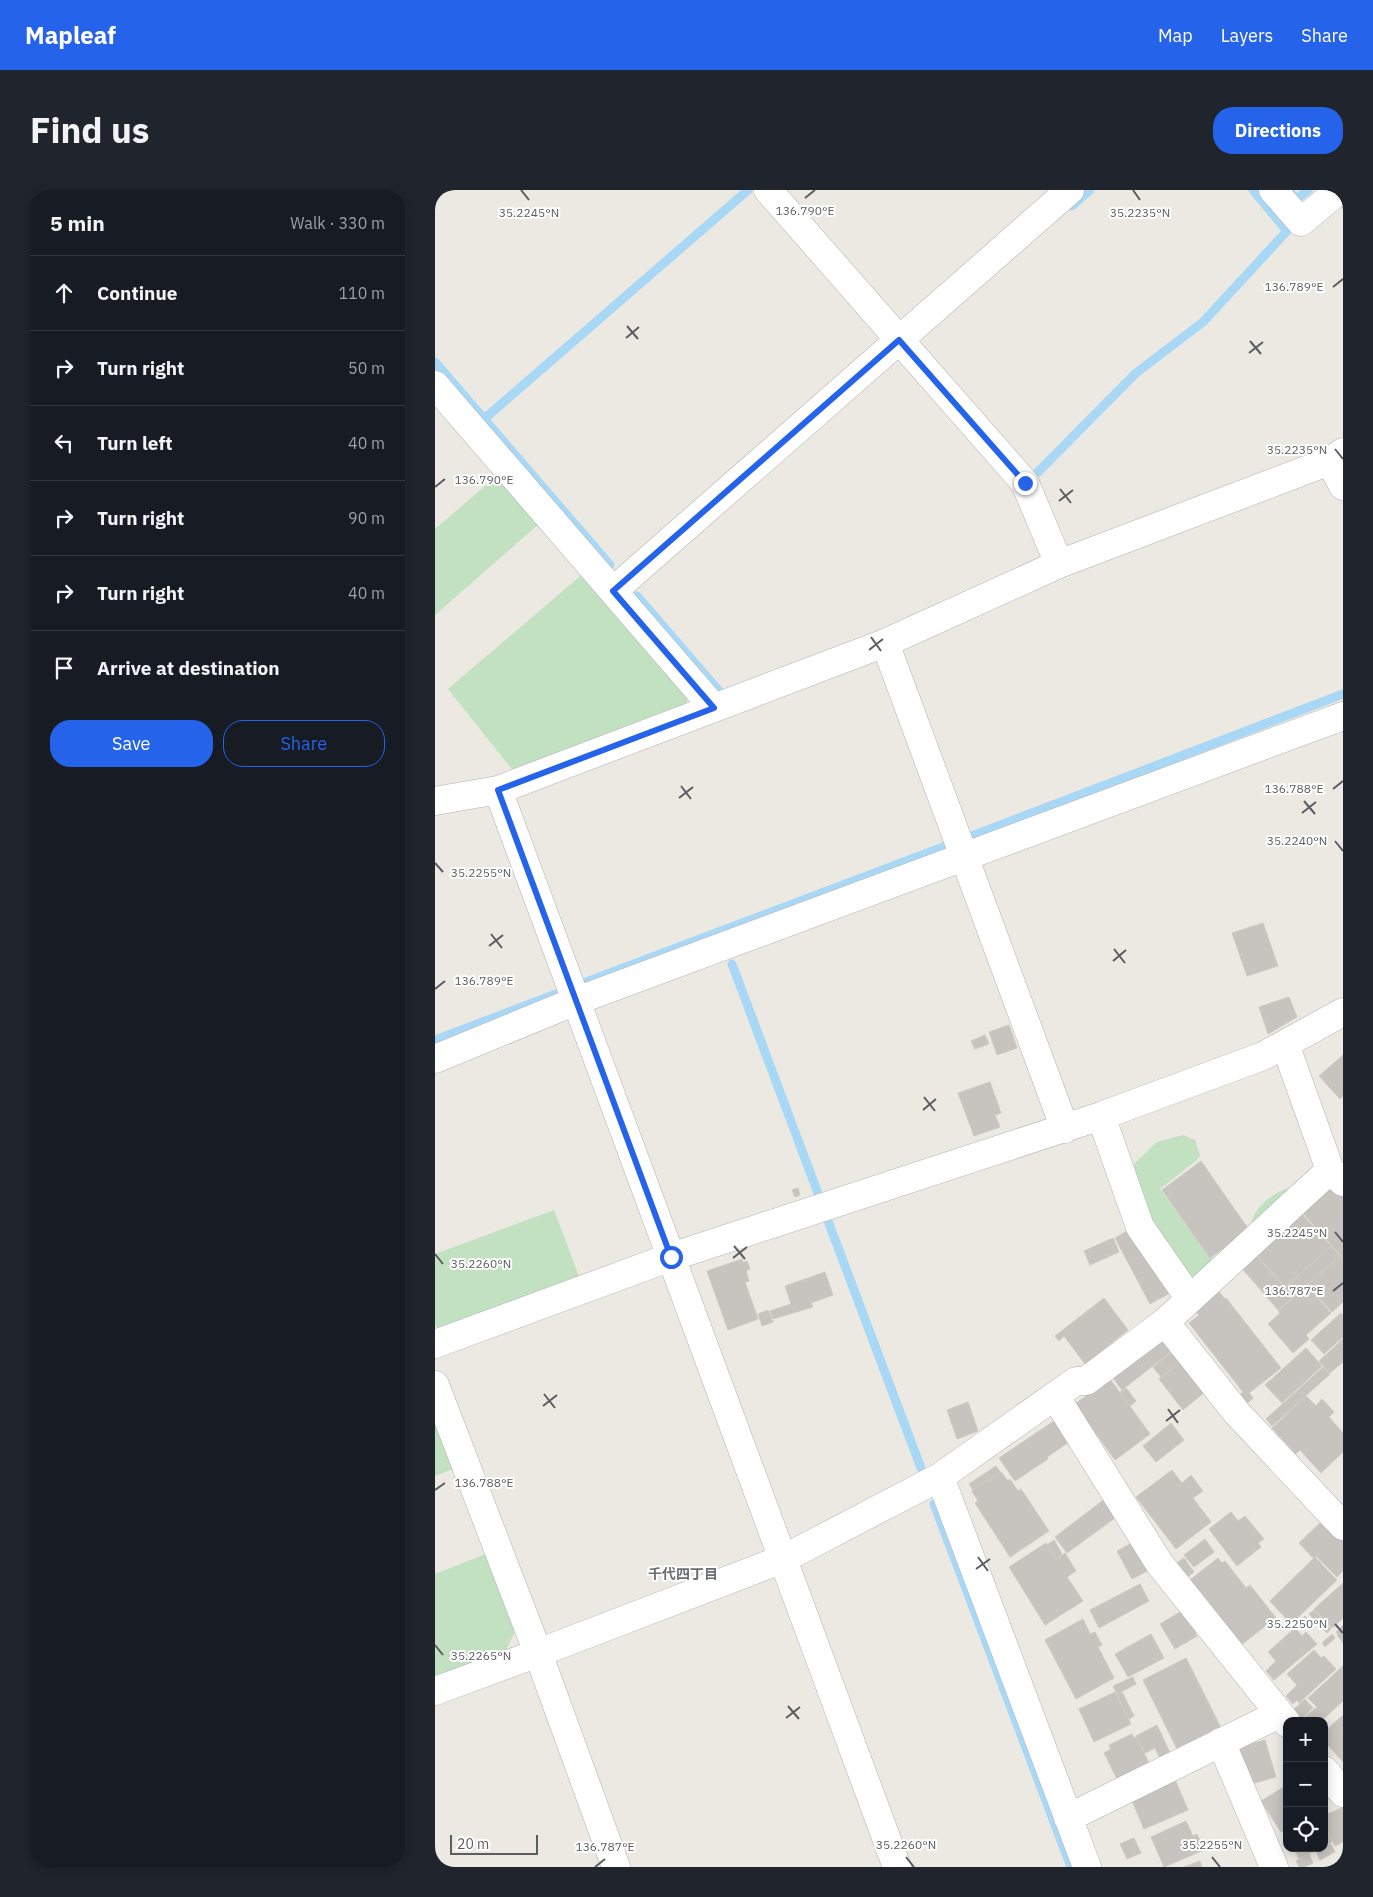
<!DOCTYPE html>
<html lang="en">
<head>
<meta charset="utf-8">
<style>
	:root { --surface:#171b24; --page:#20242c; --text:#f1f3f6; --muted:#9ea1a6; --line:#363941; --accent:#2563eb }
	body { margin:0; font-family:"IBM Plex Sans","Noto Sans JP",sans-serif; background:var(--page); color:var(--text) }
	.controls { position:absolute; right:15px; bottom:15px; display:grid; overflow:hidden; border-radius:10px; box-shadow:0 2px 12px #0003 }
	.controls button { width:45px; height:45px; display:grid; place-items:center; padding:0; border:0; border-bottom:1px solid var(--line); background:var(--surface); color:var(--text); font:25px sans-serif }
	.scale { position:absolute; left:15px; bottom:12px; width:88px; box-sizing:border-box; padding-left:5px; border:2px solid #5a5d61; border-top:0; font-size:14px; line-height:18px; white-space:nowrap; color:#5a5d61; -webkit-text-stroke:4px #fff; paint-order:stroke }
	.stop { position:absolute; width:15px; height:15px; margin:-11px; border:4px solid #2563eb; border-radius:50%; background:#fff }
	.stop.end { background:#2563eb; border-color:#fff; box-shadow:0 1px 5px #0008 }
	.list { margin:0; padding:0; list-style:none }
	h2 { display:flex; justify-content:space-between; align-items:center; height:65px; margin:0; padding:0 20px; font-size:21px }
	h2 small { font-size:16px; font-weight:400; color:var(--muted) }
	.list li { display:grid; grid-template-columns:32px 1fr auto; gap:15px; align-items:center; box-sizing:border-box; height:75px; padding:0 20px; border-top:1px solid var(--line) }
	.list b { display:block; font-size:19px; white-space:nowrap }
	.list em { font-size:16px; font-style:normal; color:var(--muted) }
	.actions { display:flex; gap:10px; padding:15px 20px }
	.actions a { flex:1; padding:11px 0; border:1px solid var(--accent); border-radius:20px; text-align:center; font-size:18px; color:var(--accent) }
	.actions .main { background:var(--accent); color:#fff }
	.icon { flex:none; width:28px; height:28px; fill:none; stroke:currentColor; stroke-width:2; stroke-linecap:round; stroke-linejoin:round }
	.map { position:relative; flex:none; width:908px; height:1677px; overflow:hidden; border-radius:20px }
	header { display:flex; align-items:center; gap:30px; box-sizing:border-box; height:70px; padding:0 25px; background:var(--accent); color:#fff }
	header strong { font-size:24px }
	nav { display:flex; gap:28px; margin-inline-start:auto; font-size:18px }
	.intro { display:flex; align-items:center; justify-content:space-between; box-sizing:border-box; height:120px; padding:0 30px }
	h1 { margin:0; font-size:35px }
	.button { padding:12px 22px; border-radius:20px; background:var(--accent); color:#fff; font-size:18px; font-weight:700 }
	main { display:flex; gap:30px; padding:0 30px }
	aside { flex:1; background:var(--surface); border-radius:20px; box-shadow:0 2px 12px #0003 }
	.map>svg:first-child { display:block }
	.green { fill:#c2e1c0 }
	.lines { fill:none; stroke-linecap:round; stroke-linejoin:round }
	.stream { stroke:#a8d8f5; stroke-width:9 }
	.building { fill:#c7c3be; stroke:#cfcac1 }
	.minor-casing { stroke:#afb2b6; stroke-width:29 }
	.minor { stroke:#fff; stroke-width:28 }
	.route { stroke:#2563eb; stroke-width:6 }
	.ticks { fill:none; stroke:#5a5d61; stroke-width:2 }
	.labels { text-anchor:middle; stroke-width:4; stroke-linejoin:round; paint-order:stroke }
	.neighbourhood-label { font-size:14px; font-weight:bold; fill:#6b6f73; stroke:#fff }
	.ticks-label { font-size:12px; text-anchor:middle; fill:#5a5d61; stroke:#fff; stroke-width:4; stroke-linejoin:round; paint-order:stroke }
</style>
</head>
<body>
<header>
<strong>Mapleaf</strong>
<nav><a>Map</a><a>Layers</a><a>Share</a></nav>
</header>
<div class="intro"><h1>Find us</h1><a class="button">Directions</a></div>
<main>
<aside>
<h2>5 min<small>Walk · 330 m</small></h2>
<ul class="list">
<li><svg class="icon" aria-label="ahead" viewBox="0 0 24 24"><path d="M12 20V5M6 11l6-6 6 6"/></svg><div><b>Continue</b></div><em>110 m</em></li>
<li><svg class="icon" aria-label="right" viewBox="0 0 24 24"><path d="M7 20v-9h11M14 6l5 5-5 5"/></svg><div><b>Turn right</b></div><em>50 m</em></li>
<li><svg class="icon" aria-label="left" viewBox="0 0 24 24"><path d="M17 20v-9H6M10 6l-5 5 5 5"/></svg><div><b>Turn left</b></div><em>40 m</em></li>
<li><svg class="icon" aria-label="right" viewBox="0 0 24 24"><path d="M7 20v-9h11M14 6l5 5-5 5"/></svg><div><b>Turn right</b></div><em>90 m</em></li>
<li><svg class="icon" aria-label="right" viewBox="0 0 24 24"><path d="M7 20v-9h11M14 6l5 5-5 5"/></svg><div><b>Turn right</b></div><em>40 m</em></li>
<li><svg class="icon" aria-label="arrive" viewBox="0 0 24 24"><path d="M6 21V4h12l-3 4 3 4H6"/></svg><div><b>Arrive at destination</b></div></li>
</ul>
<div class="actions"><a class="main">Save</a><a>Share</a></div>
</aside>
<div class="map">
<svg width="908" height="1677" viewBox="0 0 908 1677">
	<rect width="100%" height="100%" fill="#ebe9e2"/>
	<!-- green -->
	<path class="green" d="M64,284L106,332L0,425V339Z
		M150,382L255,502L250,517L80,583L13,499Z
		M748,945L760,950L765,966L762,970L725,999L776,1069L816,1039C815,1019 840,1000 858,997L863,1002L761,1094L751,1087L717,1039L696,982L699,974L722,952Z
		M119,1020L145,1089L8,1140L0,1136V1064Z
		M0,1233L18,1279L0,1286Z
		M51,1364L80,1442L70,1462L0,1489V1384Z"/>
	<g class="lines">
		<!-- stream -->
		<path class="stream" d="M856,3L862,9L873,0
			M637,16L655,0
			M0,172L175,375
			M49,229L313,0
			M603,282L701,183L768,132L852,41L818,0
			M202,406L284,501
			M537,646L908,504
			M297,774L384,1006
			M146,794L511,656
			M0,850L121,804
			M393,1031L486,1278
			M499,1314L636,1677"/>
	</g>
	<!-- building -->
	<path class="building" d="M828,733L843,776L812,786L797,743Z
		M854,807L862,827L833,844L824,817Z
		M574,835L582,858L562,865L554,842Z
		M550,845L554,854L540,859L536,851Z
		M908,865V906L905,909L884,886Z
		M555,892L566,923L560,925L565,937L539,946L523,903Z
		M766,971L814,1040L775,1068L727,1000Z
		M898,993L908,1004V1068L866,1021Z
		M363,998L365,1005L360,1007L357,1000Z
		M865,1022L896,1056L850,1097L820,1063Z
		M697,1038L735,1103L715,1114L680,1048Z
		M678,1048L684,1062L655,1075L649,1061Z
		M896,1056L905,1066L843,1120L805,1076L819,1063L850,1098Z
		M905,1066L908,1069V1112L897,1122L872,1095Z
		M307,1069L308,1072L312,1071L315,1079L311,1081L314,1091L310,1092L323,1129L293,1140L272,1081Z
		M390,1082L398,1105L376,1113L378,1117L338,1129L335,1121L356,1114L350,1096Z
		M872,1096L896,1123L871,1145L874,1149L858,1163L833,1134L845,1123L843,1121Z
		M781,1098L790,1109L791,1108L846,1178L814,1203L818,1208L810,1215L803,1206L808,1202L754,1133L764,1125L759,1119Z
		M669,1108L693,1140L650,1174L629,1146L624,1151L620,1146Z
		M333,1120L338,1132L327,1136L323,1124Z
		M906,1123L908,1125V1147L889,1164L876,1150Z
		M725,1144L738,1160L687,1200L675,1184Z
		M908,1149V1172L895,1183L884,1171Z
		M871,1158L887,1176L847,1213L830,1195Z
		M738,1161L747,1171L726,1187L718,1177Z
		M747,1171L771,1201L748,1220L724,1189Z
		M888,1177L895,1184L837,1236L831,1229Z
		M675,1189L715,1244L680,1270L640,1214Z
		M691,1198L701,1211L695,1216L685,1202Z
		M871,1206L881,1216L887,1209L899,1222L894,1227L908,1243V1262L886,1283L865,1260L861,1264L837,1238Z
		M533,1212L543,1241L522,1249L512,1220Z
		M622,1229L634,1252L612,1267L613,1269L580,1291L564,1268Z
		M736,1233L749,1250L721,1272L708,1256Z
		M561,1276L565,1282L538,1300L534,1294Z
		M737,1280L747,1293L756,1285L768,1301L758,1308L776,1332L741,1359L701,1307Z
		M566,1282L573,1291L575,1289L583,1301L586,1299L614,1341L575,1367L540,1313L543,1311L537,1301Z
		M671,1308L684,1325L632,1363L620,1347Z
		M796,1322L803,1331L810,1326L829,1349L823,1353L826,1357L802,1376L774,1339Z
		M887,1331L908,1351V1381L902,1387L881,1366L878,1368L864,1353Z
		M770,1349L779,1362L759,1377L749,1365Z
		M619,1350L627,1364L621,1368L612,1355Z
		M701,1351L716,1379L697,1389L682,1361Z
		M611,1353L621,1369L630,1363L641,1381L632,1387L648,1411L610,1435L574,1377Z
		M880,1367L902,1390L856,1434L835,1411Z
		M749,1368L759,1382L747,1391L736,1377Z
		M783,1368L787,1373L790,1371L811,1398L815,1395L841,1428L802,1458L755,1390Z
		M908,1393V1428L897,1438L879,1419Z
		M705,1394L714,1411L664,1438L655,1420Z
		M750,1419L763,1441L760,1443L762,1446L740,1459L725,1434Z
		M879,1420L896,1439L892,1443L874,1424Z
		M870,1426L875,1431L871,1435L866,1430Z
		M648,1429L655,1444L660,1442L667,1455L663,1457L679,1488L641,1509L610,1450Z
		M908,1435V1453L902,1445L903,1444L901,1442Z
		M860,1438L867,1446L871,1442L882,1454L839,1490L831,1481L841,1471L833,1462Z
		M716,1444L729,1468L693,1487L680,1464Z
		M897,1444L900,1448L890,1457L887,1453Z
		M879,1460L886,1468L889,1466L901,1479L864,1513L862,1510L858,1514L851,1506L862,1495L852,1484Z
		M751,1468L787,1540L743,1561L708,1490Z
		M908,1476V1511L887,1530L885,1528L882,1531H873L870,1527L882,1517L873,1508Z
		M698,1487L701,1494L682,1504L678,1496Z
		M680,1502L696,1534L659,1552L644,1519Z
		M687,1502L699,1526L694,1529L682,1504Z
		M870,1509L878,1518L864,1531L855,1523Z
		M907,1526H908V1572L889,1551V1542Z
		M722,1535L735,1563L725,1568L720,1558L710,1563L701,1546Z
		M697,1544L699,1548L701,1547L715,1575L683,1591L669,1563L676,1559L674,1555Z
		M830,1550L841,1587L816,1594L804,1557Z
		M739,1587L753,1620L709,1639L695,1606Z
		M852,1595V1639L846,1642L826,1611Z
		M908,1617V1652L900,1656L889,1635V1626Z
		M751,1631L758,1646L762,1644L769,1660L729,1677L716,1647Z
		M889,1637L897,1652L889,1656Z
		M699,1648L706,1663L692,1669L685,1654Z
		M896,1654L900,1662L885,1670L881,1661Z
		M859,1658H885L864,1669Z
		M874,1664L878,1673L869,1677H864L861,1671Z
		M765,1671L767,1677H749Z"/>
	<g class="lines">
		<!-- minor casing -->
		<g class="minor-casing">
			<path id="minor" d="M333,0L590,293L624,374
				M838,0L866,32L904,0
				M0,195L279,518
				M895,271L908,296
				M178,401L635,0
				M450,453L630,939
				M63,600L462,1677
				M0,611L63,600L450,453L624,374L895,271L908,262
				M850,854L895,980L908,992
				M0,869L141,811L908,526
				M755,1109L895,980
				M730,1132L802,1223L908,1336
				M0,1154L236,1067L666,926L828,866L908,822
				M0,1195L103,1463L181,1677
				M620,1206L724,1373L852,1533
				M505,1287L652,1677
				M0,1501L103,1463L348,1369L505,1287L641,1191H651L730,1132L755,1109L705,1037L666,926
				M786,1552L839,1677
				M889,1580L908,1603
				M633,1628L844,1524"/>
		</g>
		<!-- minor -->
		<use href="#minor" class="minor"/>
	</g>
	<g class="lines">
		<!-- route -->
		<path class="route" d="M236,1067L63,600L279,518L178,401L464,150L590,293"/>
	</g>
	<!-- ticks -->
	<path class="ticks" d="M86,0L94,10M698,0L705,10M370,8L380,0M898,97L908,89M192,136L203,149M191,148L204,137M815,151L826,164M814,163L828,152M900,259L908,269M0,297L10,289M625,299L636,313M624,311L638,300M436,447L446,461M434,460L448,449M246,596L256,609M898,599L908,591M244,608L258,597M869,611L880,624M867,623L881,612M900,651L908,661M0,673L8,682M56,744L67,758M54,756L68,745M679,759L690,773M678,771L691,760M0,799L10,791M489,907L500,921M488,920L501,909M900,1042L908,1052M299,1056L310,1069M0,1064L8,1074M298,1068L312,1057M898,1101L908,1093M109,1204L120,1218M108,1216L122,1205M733,1219L743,1233M731,1231L745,1220M0,1300L10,1293M543,1367L553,1381M541,1379L555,1369M900,1434L908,1443M0,1455L8,1465M353,1516L364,1529M351,1528L365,1517M471,1667L479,1677M777,1667L785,1677M160,1677L170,1669"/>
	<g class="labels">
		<!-- neighbourhood labels -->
		<g class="neighbourhood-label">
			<text x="248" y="1389">千代四丁目</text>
		</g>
	</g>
	<g class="ticks-label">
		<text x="370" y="25">136.790°E</text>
		<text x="94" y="27">35.2245°N</text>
		<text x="705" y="27">35.2235°N</text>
		<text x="859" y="101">136.789°E</text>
		<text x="862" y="264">35.2235°N</text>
		<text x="49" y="294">136.790°E</text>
		<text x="859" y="603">136.788°E</text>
		<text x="862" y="655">35.2240°N</text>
		<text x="46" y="687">35.2255°N</text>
		<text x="49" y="795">136.789°E</text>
		<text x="862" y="1047">35.2245°N</text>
		<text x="46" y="1078">35.2260°N</text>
		<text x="859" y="1105">136.787°E</text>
		<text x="49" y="1297">136.788°E</text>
		<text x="862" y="1438">35.2250°N</text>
		<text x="46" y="1470">35.2265°N</text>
		<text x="471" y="1659">35.2260°N</text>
		<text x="777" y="1659">35.2255°N</text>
		<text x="170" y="1661">136.787°E</text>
	</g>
</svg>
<div class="controls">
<button>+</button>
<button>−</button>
<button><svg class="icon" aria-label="locate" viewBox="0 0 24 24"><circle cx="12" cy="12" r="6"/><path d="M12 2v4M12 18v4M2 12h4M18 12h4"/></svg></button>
</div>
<div class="scale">20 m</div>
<div class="stop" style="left:236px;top:1067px"></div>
<div class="stop end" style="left:590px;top:293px"></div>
</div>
</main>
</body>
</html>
